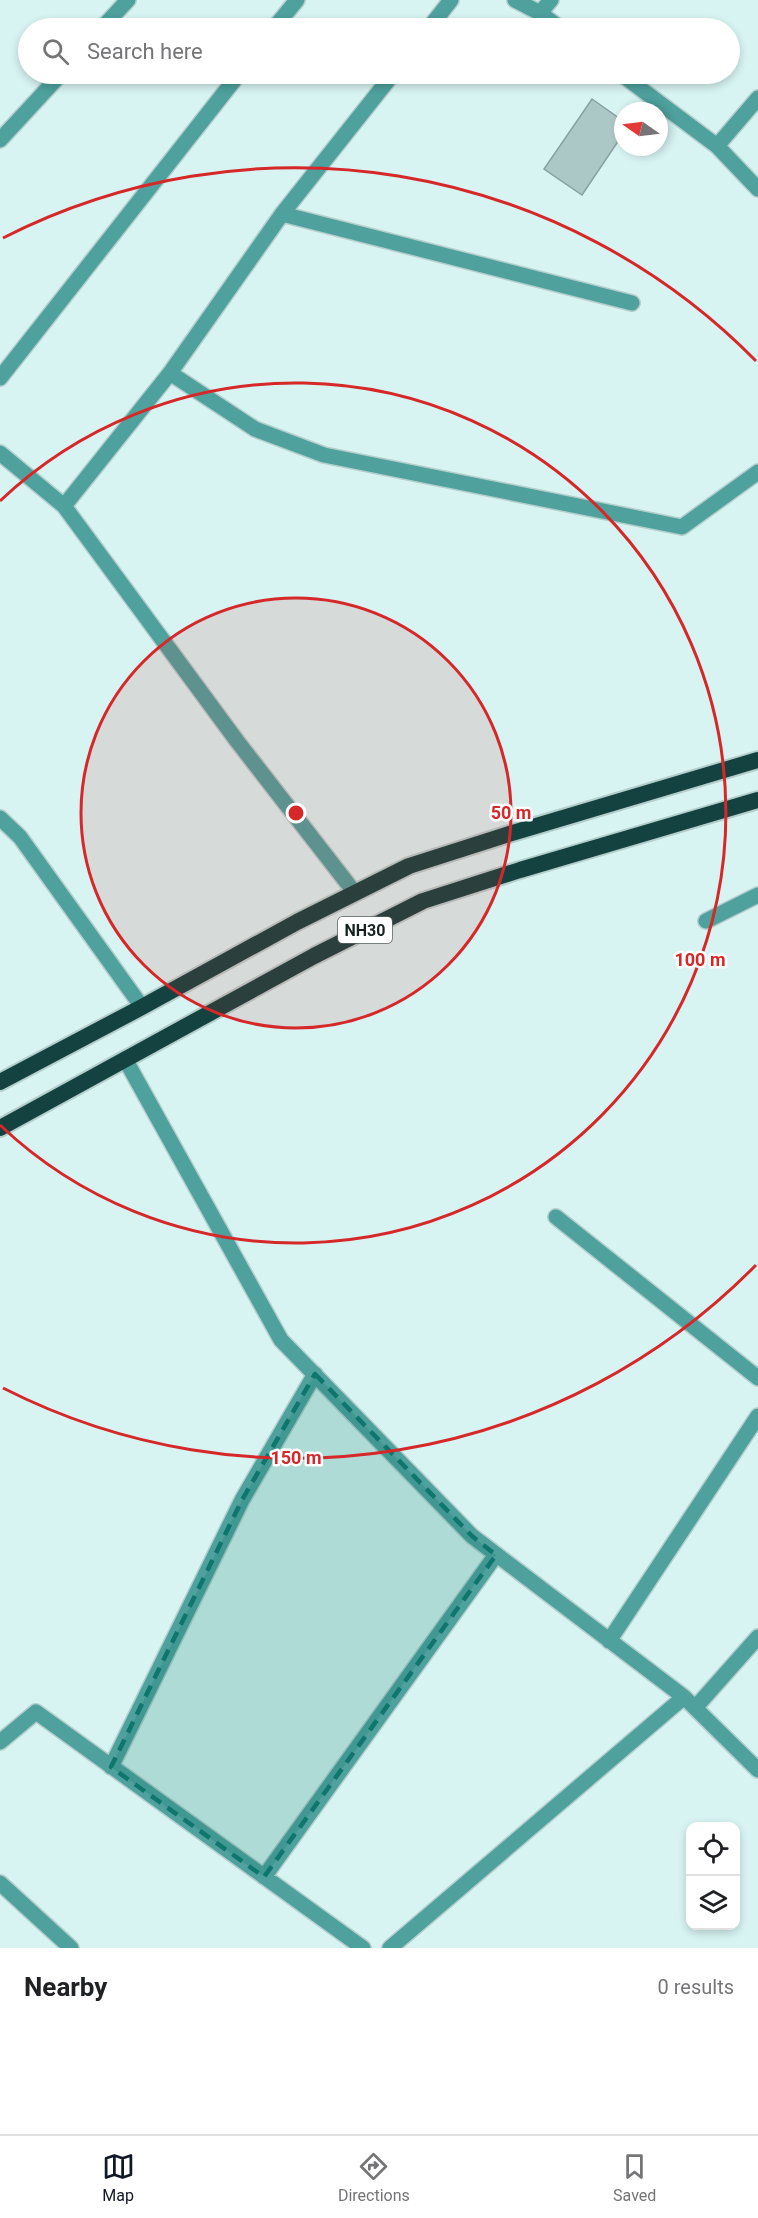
<!DOCTYPE html>
<html lang="en">
<head>
<meta charset="utf-8">
<style>
	:root { --surface:#fff; --page:#f6f6f6; --text:#202124; --muted:#757577; --line:#e0e0e0; --accent:#111827 }
	body { margin:0; font-family:Roboto,sans-serif; background:var(--page); color:var(--text) }
	.controls { position:absolute; right:18px; bottom:18px; display:grid; overflow:hidden; border-radius:12px; box-shadow:0 3px 9px #0003 }
	.controls button { width:54px; height:54px; display:grid; place-items:center; padding:0; border:0; border-bottom:2px solid var(--line); background:var(--surface); color:var(--text); font:30px sans-serif }
	.compass { position:absolute; left:614px; top:102px; width:54px; height:54px; border-radius:50%; background:var(--surface); box-shadow:0 3px 9px #0003; rotate:284deg }
	.list { margin:0; padding:0; list-style:none }
	h2 { display:flex; justify-content:space-between; align-items:center; height:78px; margin:0; padding:0 24px; font-size:26px }
	h2 small { font-size:20px; font-weight:400; color:var(--muted) }
	.icon { flex:none; width:33px; height:33px; fill:none; stroke:currentColor; stroke-width:2; stroke-linecap:round; stroke-linejoin:round }
	.map { position:relative; flex:none; width:758px; height:1948px; overflow:hidden }
	.search { position:absolute; background:var(--surface); box-shadow:0 3px 9px #0003; left:18px; right:18px; top:18px; height:66px; display:flex; align-items:center; gap:15px; box-sizing:border-box; padding:0 21px; border-radius:33px; color:var(--muted); font-size:22px }
	.sheet { height:186px; background:var(--surface) }
	nav { display:flex; justify-content:space-around; align-items:center; box-sizing:border-box; height:84px; border-top:2px solid var(--line); background:var(--surface); font-size:16px; color:var(--muted) }
	nav a { display:grid; justify-items:center; gap:3px }
	nav .on { color:var(--accent) }
	.map>svg:first-child { display:block }
	.building { fill:#acc8c6; stroke:#86a19f; stroke-width:1.5 }
	.lines { fill:none; stroke-linecap:round; stroke-linejoin:round }
	.minor-casing { stroke:#b4cecc; stroke-width:18 }
	.trunk-casing { stroke:#b4cecc; stroke-width:20 }
	.minor { stroke:#4ea19d; stroke-width:15 }
	.trunk { stroke:#144240; stroke-width:16 }
	.marked { fill:#0f766e; fill-opacity:0.2; stroke:#0f766e; stroke-width:4.5; stroke-dasharray:12 8; stroke-linejoin:round }
	.ring { fill:none; stroke:#d62828; stroke-width:3 }
	.labels { text-anchor:middle; stroke-width:5; stroke-linejoin:round; paint-order:stroke }
	.shield { fill:#fff; stroke:#5c6463; stroke-width:1.5 }
	.shield-label { font-size:16px; font-weight:bold; fill:#162120 }
	.centre { fill:#d62828; stroke:#fff; stroke-width:3 }
	.ring-label { font-size:18px; text-anchor:middle; font-weight:bold; fill:#d62828; stroke:#fff; stroke-width:5; stroke-linejoin:round; paint-order:stroke }
</style>
</head>
<body>
<div class="map">
<svg width="758" height="1948" viewBox="0 0 758 1948">
	<rect width="100%" height="100%" fill="#d7f4f2"/>
	<!-- building -->
	<path class="building" d="M592,99L623,121V134L582,195L544,169Z"/>
	<g class="lines">
		<!-- minor casing -->
		<g class="minor-casing">
			<path id="minor" d="M515,0L540,13
				M551,0L540,13L560,28
				M102,28L128,0
				M274,28L297,0
				M429,28L451,0
				M621,74L717,146L758,189
				M0,140L61,74
				M717,146L758,98
				M282,214L632,303
				M170,373L255,429L324,455L682,527L758,472
				M0,378L239,74
				M0,453L64,506L237,741L355,893
				M64,506L170,373L282,214L393,74
				M0,818L20,837L142,1007
				M706,921L758,895
				M125,1059L281,1340L472,1536L684,1697L390,1948
				M556,1217L758,1378
				M609,1641L758,1416
				M684,1697L758,1770
				M695,1708L758,1637
				M0,1742L36,1712L363,1948
				M111,1767L242,1500L315,1374
				M264,1877L496,1555
				M0,1883L71,1948"/>
		</g>
		<!-- trunk casing -->
		<g class="trunk-casing">
			<path id="trunk" d="M0,1082L142,1007L297,922L409,866L509,834L758,760
				M0,1128L314,956L423,901L520,870L758,800"/>
		</g>
		<!-- minor -->
		<use href="#minor" class="minor"/>
		<!-- trunk -->
		<use href="#trunk" class="trunk"/>
	</g>
	<!-- marked area -->
	<path class="marked" d="M315,1374L472,1536L496,1555L264,1877L111,1767L242,1500Z"/>
	<!-- distance rings -->
	<circle cx="296" cy="813" r="215" fill="#d62828" fill-opacity=".12"/>
	<g class="ring">
		<circle cx="296" cy="813" r="215"/>
		<path d="M0 501A430 430 0 1 1 0 1125"/>
		<path d="M756 1265A645 645 0 0 1 3 1388M3 238A645 645 0 0 1 756 361"/>
	</g>
	<g class="labels">
		<!-- shield labels -->
		<rect class="shield" x="338" y="917" width="54" height="26" rx="4.5"/>
		<g class="shield-label">
			<text x="365" y="936">NH30</text>
		</g>
	</g>
	<circle cx="296" cy="813" r="9" class="centre"/>
	<g class="ring-label">
		<text x="511" y="819">50 m</text>
		<text x="700" y="966">100 m</text>
		<text x="296" y="1464">150 m</text>
	</g>
</svg>
<div class="controls">
<button><svg class="icon" aria-label="locate" viewBox="0 0 24 24"><circle cx="12" cy="12" r="6"/><path d="M12 2v4M12 18v4M2 12h4M18 12h4"/></svg></button>
<button><svg class="icon" aria-label="layers" viewBox="0 0 24 24"><path d="M12 4l9 5-9 5-9-5zM3 14l9 5 9-5"/></svg></button>
</div>
<svg class="compass" viewBox="-18 -18 36 36"><path d="M0-13l5 13h-10z" fill="#e53935"/><path d="M0 13l5-13h-10z" fill="#757577"/></svg>
<div class="search"><svg class="icon" aria-label="search" viewBox="0 0 24 24"><circle cx="10" cy="10" r="6"/><path d="M15 15l6 6"/></svg>Search here</div>
</div>
<section class="sheet">
<h2>Nearby<small>0 results</small></h2>
<ul class="list">
</ul>
</section>
<nav>
<a class="on"><svg class="icon" aria-label="map" viewBox="0 0 24 24"><path d="M3 6l6-2 6 2 6-2v14l-6 2-6-2-6 2zM9 4v14M15 6v14"/></svg>Map</a>
<a><svg class="icon" aria-label="directions" viewBox="0 0 24 24"><path d="M12 3l9 9-9 9-9-9zM9 14v-3h6M13 9l2 2-2 2"/></svg>Directions</a>
<a><svg class="icon" aria-label="saved" viewBox="0 0 24 24"><path d="M7 4h10v16l-5-4-5 4z"/></svg>Saved</a>
</nav>
</body>
</html>
